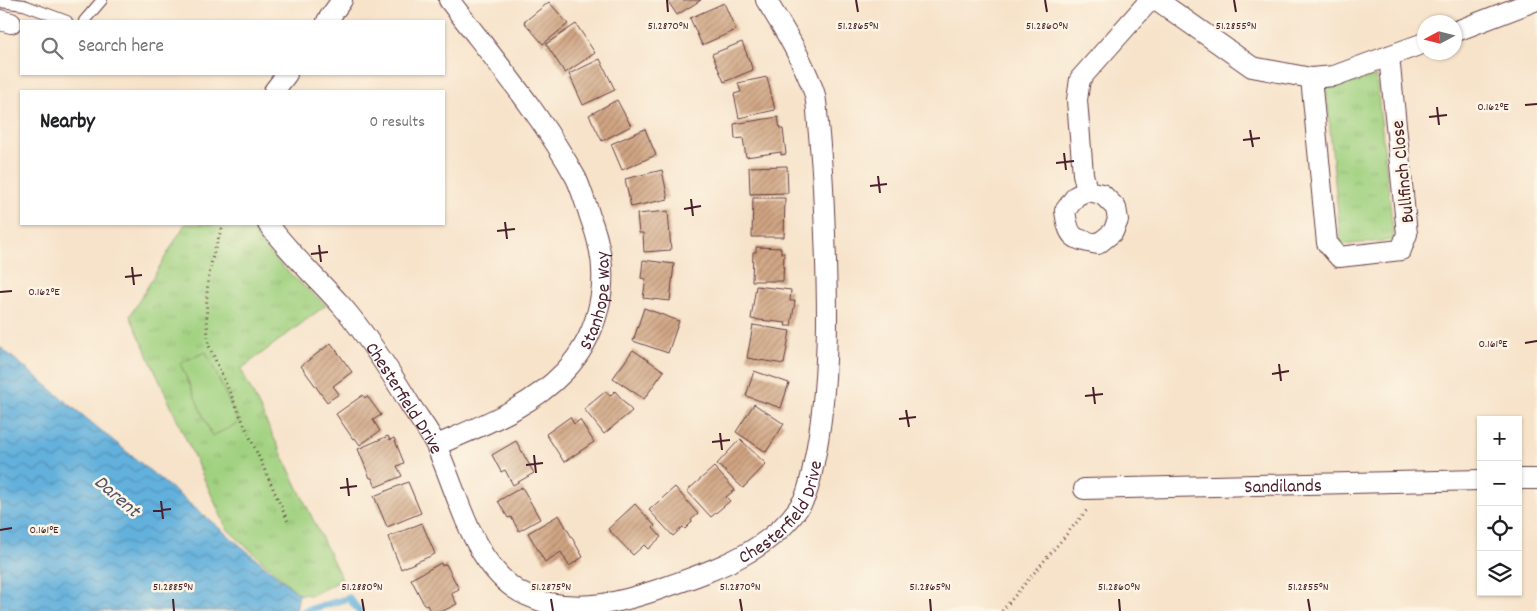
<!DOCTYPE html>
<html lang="en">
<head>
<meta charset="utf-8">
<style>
	:root { --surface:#fff; --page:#f2f2f2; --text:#202124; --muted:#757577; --line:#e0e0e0 }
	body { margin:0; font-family:Dekko,sans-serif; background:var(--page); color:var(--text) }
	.controls { position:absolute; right:15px; bottom:15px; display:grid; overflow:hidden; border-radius:0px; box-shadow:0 1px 4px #0004 }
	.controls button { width:45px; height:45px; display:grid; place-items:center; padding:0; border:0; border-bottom:1px solid var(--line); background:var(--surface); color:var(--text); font:25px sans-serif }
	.compass { position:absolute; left:1417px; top:15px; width:45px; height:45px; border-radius:50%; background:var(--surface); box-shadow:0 1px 4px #0004; rotate:263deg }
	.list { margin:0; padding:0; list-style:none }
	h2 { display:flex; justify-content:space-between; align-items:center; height:65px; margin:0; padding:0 20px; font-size:21px }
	h2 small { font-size:16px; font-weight:400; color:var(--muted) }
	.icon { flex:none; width:28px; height:28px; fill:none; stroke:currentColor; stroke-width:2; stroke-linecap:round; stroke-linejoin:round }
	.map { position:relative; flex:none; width:1537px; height:611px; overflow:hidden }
	.search { position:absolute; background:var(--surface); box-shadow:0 1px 4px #0004; left:20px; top:20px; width:425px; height:55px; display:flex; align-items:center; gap:12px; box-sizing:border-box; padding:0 18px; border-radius:0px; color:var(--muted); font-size:19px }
	.panel { position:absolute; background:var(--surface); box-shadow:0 1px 4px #0004; left:20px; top:90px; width:425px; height:135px; border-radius:0px }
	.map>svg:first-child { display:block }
	.grass { fill:url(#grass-tufts); stroke:#757856 }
	.garden { fill:#a0d180; stroke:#757856 }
	.water { fill:url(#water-waves); stroke:#566884 }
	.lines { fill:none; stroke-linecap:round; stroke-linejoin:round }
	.stream { stroke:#62b0dc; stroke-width:7 }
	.building { fill:url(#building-hatch) }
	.lane-casing { stroke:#643c43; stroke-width:12 }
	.street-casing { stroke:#643c43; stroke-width:22 }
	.path { stroke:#643c43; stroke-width:3; stroke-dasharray:1 4; stroke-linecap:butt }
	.lane { stroke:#fff; stroke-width:10 }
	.street { stroke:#fff; stroke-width:20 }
	.ticks { fill:none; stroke:#4a1f2b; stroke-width:2 }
	.labels { text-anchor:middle; stroke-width:5; stroke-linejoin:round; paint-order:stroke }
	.street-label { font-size:19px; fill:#4a1f2b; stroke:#fcf5e5 }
	.water-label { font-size:20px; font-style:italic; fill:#525269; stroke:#fcf5e5 }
	.ticks-label { font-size:12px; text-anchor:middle; fill:#4a1f2b; stroke:#fcf5e5; stroke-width:5; stroke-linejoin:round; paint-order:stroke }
</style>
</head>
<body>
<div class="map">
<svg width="1537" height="611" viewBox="0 0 1537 611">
	<defs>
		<pattern id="grass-tufts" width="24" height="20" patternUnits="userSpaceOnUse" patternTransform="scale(1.25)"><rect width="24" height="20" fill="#a0d180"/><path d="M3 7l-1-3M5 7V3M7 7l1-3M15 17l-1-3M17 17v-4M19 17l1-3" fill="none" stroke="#8bb36f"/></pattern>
		<pattern id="water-waves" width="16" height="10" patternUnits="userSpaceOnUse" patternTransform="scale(1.25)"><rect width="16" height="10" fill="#62b0dc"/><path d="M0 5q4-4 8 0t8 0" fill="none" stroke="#538fb3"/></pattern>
		<pattern id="building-hatch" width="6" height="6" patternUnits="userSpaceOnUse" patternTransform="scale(1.25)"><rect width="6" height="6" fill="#d0a583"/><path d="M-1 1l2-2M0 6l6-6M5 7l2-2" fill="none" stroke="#ab866b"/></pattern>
	</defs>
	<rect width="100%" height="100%" fill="#fcf5e5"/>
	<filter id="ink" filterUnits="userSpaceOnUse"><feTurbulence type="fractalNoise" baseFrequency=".02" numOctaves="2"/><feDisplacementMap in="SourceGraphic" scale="10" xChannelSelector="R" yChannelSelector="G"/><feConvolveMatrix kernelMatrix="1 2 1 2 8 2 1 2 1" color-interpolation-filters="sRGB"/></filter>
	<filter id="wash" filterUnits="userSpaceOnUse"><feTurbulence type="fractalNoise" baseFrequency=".0096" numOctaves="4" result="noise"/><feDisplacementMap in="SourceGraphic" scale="20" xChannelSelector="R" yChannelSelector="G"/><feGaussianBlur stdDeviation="1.12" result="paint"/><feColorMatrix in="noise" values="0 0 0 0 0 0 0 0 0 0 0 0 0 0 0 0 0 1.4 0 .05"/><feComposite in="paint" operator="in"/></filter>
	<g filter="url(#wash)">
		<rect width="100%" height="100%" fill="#f7e3ca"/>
		<!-- grass -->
		<path class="grass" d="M1376,76L1394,240L1341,245L1326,88Z
			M185,224H250C269,259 296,279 326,305L241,369L342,580L312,595L299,594L227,529L130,316Z"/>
		<!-- garden -->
		<path class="garden" d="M206,352L239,423L212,436L180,363Z"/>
		<!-- water -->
		<path class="water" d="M0,347L299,594L296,611H0Z"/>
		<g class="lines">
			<!-- stream -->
			<path class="stream" d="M304,611L349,598L359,611"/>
		</g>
		<g id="blocks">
			<!-- building -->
			<path class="building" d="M667,0H701L677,15Z
				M549,2L568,24L543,44L524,22Z
				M724,3L736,30L702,45L690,18Z
				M576,24L595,53L565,73L546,44Z
				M742,42L753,70L724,82L712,54Z
				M600,59L615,90L583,105L569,74Z
				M767,77L775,110L739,118L734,94L741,92L738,83Z
				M617,100L631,126L602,141L589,115Z
				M778,117L780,129H783L786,154L781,155V152L746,157L743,138L735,139L734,124Z
				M645,129L656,155L622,170L611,144Z
				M787,166L788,193L750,194L749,167Z
				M662,170L668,199L631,207L625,179Z
				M753,198H785L784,237H752Z
				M668,211L671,250L644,252L643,233H639L637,214Z
				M756,247L781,248V253H784L783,281H752L753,252H756Z
				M643,260L674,264L670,301L643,298L646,279L641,278Z
				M756,286L791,290L790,301H795L791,326H785L786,323L751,319Z
				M644,308L679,321L668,353L633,341Z
				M753,325L790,331L784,364L747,358Z
				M331,343L352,372L333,386L339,394L327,402L301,366Z
				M633,350L664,371L644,399L613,378Z
				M754,371L789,383L781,408L746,396Z
				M606,391L610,396L615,391L632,411L604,434L584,409Z
				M363,395L365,398L367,396L381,415L373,420L380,431L360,445L355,438L353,439L336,414Z
				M754,404L784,424L766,452L736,432Z
				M570,417L574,424L580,420L594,442L564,462L546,434Z
				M388,436L390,440L394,438L404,463L397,466L402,476L376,487L372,478H370L358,449Z
				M740,439L766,464L743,488L717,464Z
				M516,441L534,473L513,485L505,470L501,472L492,455Z
				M714,467L735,490L726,497L730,501L711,517L687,491Z
				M408,482L421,513L387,527L374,496Z
				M522,487L540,519L519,531L511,517L508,518L498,501Z
				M675,487L698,514L691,520L692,522L685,529L683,527L673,536L649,510Z
				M635,504L655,526L653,528L661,537L648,549L644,545L633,555L608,529Z
				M559,515L583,557L569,566L561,552L545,562L528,533Z
				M422,523L435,554L401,569L388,537Z
				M441,563L442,566L446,564L459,589L451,593L457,604L443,611H430L427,605L425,606L411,579Z"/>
		</g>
	</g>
	<g filter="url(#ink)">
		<use href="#blocks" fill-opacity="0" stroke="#643c43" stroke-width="1"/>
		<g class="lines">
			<!-- lane casing -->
			<g class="lane-casing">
				<path id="lane" d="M0,2L24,5L67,21
					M84,21L102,0"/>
			</g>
			<!-- street casing -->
			<g class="street-casing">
				<g id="street">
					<path d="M1157,0L1252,67L1311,78L1334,76L1424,43"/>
					<path d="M0,20L11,23"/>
					<path d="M327,21L342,0"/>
					<path d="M1454,32L1537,0"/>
					<path d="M1311,78L1327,243L1339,257L1401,250L1407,234L1389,56"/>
					<path d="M274,91L287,74"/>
					<path d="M1087,191L1083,174L1077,100L1080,79L1150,0"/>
					<path d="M1087,191L1102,194L1116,208L1118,220L1113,232L1098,244C1072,239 1069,238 1065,211L1076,196Z"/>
					<path id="s1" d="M268,224C290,254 317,278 341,305C368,336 390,371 411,406C420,420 432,434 438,450C459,497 471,558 515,589C523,595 535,599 544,602C585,611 618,603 657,590C709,572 773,552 803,501C810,489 813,466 816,452C832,365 827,276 823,188C822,166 820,145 818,124C817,113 817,101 814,92C803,60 784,29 766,0"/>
					<path id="s2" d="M437,445C480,426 530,408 564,372C596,339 610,288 598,243C596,232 591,221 588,210C584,200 581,188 576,178C541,114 493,58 449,0"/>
					<path d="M1518,479H1537"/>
					<path id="s3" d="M1084,489L1481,480"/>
				</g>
			</g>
			<!-- path -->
			<path class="path" d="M224,224C206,266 204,301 209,346L289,524
				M1002,611L1087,510"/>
			<!-- lane -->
			<use href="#lane" class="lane"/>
			<!-- street -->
			<use href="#street" class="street"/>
		</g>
	</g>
	<!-- ticks -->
	<path class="ticks" d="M667,0L668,12M856,0L858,12M1045,0L1047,12M1234,0L1236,12M1525,105L1537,104M1437,107L1439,125M1429,117L1447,115M1250,130L1253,147M1243,140L1260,138M1064,153L1066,170M1056,163L1074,161M878,176L880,193M870,186L887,184M691,199L693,216M684,209L701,206M505,222L507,239M497,231L515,229M319,245L321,262M311,254L328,252M132,267L134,285M125,277L142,275M0,292L12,291M1525,343L1537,341M1279,364L1281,381M1272,374L1289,371M1093,387L1095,404M1085,396L1103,394M906,410L909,427M899,419L916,417M720,433L722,450M712,442L730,440M534,455L536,473M526,465L543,463M347,478L349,496M340,488L357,486M161,501L163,519M153,511L171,509M0,530L12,528M173,599L174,611M362,599L364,611M551,599L553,611M740,599L742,611M930,599L931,611M1119,599L1120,611M1308,599L1310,611"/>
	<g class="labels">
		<!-- street labels -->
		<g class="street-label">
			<text transform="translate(1401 172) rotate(-96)" y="7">Bullfinch Close</text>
			<text dy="7" stroke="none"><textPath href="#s2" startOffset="228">Stanhope Way</textPath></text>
			<text dy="7" stroke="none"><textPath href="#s1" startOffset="222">Chesterfield Drive</textPath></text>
			<text dy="7" stroke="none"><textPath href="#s3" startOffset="199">Sandilands</textPath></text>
			<text dy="7" stroke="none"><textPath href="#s1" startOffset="745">Chesterfield Drive</textPath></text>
		</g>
		<!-- water labels -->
		<g class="water-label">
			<text transform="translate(118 495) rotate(41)" y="7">Darent</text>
		</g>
	</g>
	<g class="ticks-label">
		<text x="668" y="29">51.2870°N</text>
		<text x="858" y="29">51.2865°N</text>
		<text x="1047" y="29">51.2860°N</text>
		<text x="1236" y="29">51.2855°N</text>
		<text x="1493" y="110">0.162°E</text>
		<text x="44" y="295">0.162°E</text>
		<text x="1493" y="347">0.161°E</text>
		<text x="44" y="533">0.161°E</text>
		<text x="173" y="590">51.2885°N</text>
		<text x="362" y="590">51.2880°N</text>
		<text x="551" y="590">51.2875°N</text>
		<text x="740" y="590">51.2870°N</text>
		<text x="930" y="590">51.2865°N</text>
		<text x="1119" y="590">51.2860°N</text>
		<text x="1308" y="590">51.2855°N</text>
	</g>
</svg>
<div class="controls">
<button>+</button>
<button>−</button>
<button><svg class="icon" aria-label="locate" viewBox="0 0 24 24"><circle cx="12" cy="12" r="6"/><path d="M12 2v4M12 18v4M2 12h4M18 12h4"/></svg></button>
<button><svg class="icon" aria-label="layers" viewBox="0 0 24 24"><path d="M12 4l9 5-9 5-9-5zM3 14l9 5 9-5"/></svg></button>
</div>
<svg class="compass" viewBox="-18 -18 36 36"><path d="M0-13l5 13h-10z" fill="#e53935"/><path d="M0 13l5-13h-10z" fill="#757577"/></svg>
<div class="search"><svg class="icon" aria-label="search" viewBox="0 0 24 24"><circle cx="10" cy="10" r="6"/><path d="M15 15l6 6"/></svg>Search here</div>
<section class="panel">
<h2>Nearby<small>0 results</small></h2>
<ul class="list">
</ul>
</section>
</div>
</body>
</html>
